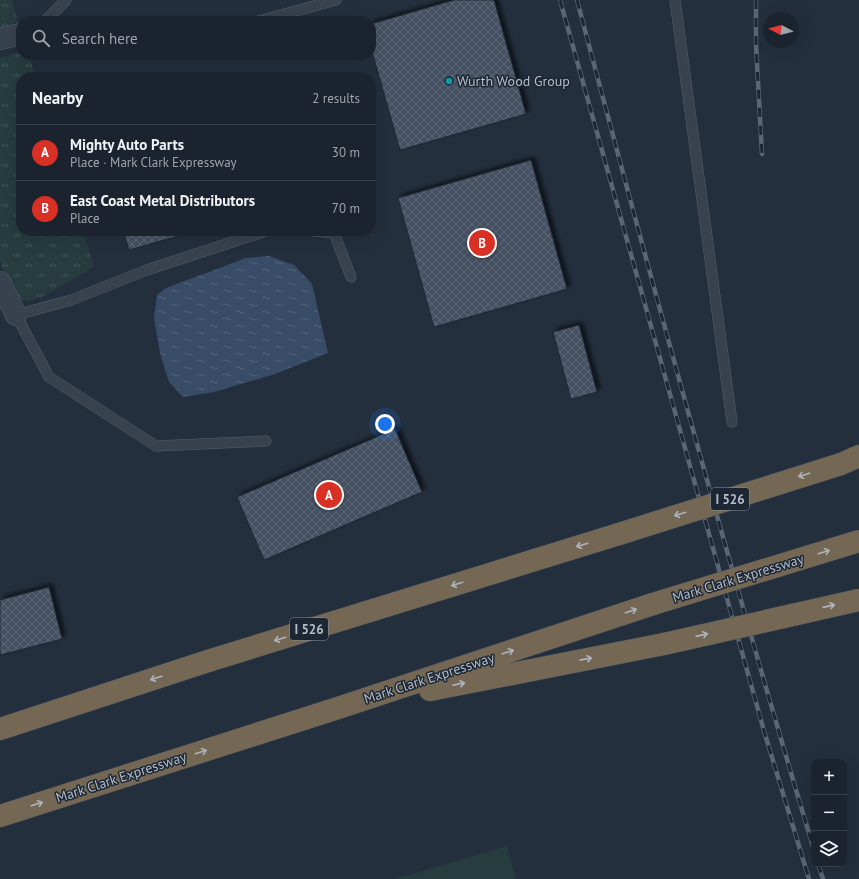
<!DOCTYPE html>
<html lang="en">
<head>
<meta charset="utf-8">
<style>
	:root { --surface:#1b232e; --page:#242b36; --text:#f1f3f6; --muted:#a0a4aa; --line:#39404a; --accent:#d93025 }
	body { margin:0; font-family:"PT Sans",sans-serif; background:var(--page); color:var(--text) }
	.controls { position:absolute; right:12px; bottom:12px; display:grid; overflow:hidden; border-radius:8px; box-shadow:0 4px 16px #0002 }
	.controls button { width:36px; height:36px; display:grid; place-items:center; padding:0; border:0; border-bottom:1px solid var(--line); background:var(--surface); color:var(--text); font:20px sans-serif }
	.compass { position:absolute; left:763px; top:12px; width:36px; height:36px; border-radius:50%; background:var(--surface); box-shadow:0 4px 16px #0002; rotate:277deg }
	.you { position:absolute; left:385px; top:424px; width:14px; height:14px; margin:-10px; border:3px solid #fff; border-radius:50%; background:#1a73e8; box-shadow:0 0 0 6px #1a73e833 }
	.badge { display:grid; place-items:center; width:26px; height:26px; border-radius:50%; background:var(--accent); color:#fff; font-size:13px; font-weight:700 }
	.pin { position:absolute; translate:-50% -50%; border:2px solid #fff; box-shadow:0 1px 4px #0006 }
	.list { margin:0; padding:0; list-style:none }
	h2 { display:flex; justify-content:space-between; align-items:center; height:52px; margin:0; padding:0 16px; font-size:17px }
	h2 small { font-size:13px; font-weight:400; color:var(--muted) }
	.list li { display:grid; grid-template-columns:26px 1fr auto; gap:12px; align-items:center; box-sizing:border-box; height:56px; padding:0 16px; border-top:1px solid var(--line) }
	.list b { display:block; font-size:15px; white-space:nowrap }
	.list p { margin:0; font-size:13px; white-space:nowrap; color:var(--muted) }
	.list em { font-size:13px; font-style:normal; color:var(--muted) }
	.icon { flex:none; width:22px; height:22px; fill:none; stroke:currentColor; stroke-width:2; stroke-linecap:round; stroke-linejoin:round }
	.map { position:relative; flex:none; width:859px; height:879px; overflow:hidden }
	.search { position:absolute; background:var(--surface); box-shadow:0 4px 16px #0002; left:16px; top:16px; width:360px; height:44px; display:flex; align-items:center; gap:10px; box-sizing:border-box; padding:0 14px; border-radius:16px; color:var(--muted); font-size:15px }
	.panel { position:absolute; background:var(--surface); box-shadow:0 4px 16px #0002; left:16px; top:72px; width:360px; height:164px; border-radius:16px }
	.map>svg:first-child { display:block }
	.grass { fill:url(#grass-tufts) }
	.park { fill:#263c3f }
	.water { fill:url(#water-ripples) }
	.building { fill:url(#building-cross-hatch); stroke:#1f2835; filter:url(#shadow) }
	.lines { fill:none; stroke-linecap:round; stroke-linejoin:round }
	.lane-casing { stroke:#565f6c; stroke-width:11 }
	.street-casing { stroke:#565f6c; stroke-width:22 }
	.highway-casing { stroke:#434c59; stroke-width:23 }
	.lane { stroke:#38414e; stroke-width:10 }
	.street { stroke:#38414e; stroke-width:21 }
	.highway { stroke:#746855; stroke-width:22 }
	.rail-casing { stroke:#5a6575; stroke-width:4.5 }
	.rail { stroke:#1d2633; stroke-width:3; stroke-dasharray:9; stroke-linecap:butt }
	.highway-bridge-casing { stroke:#434c59; stroke-width:23; stroke-linecap:butt }
	.highway-bridge { stroke:#746855; stroke-width:22 }
	.oneway { stroke:#aeb4bd }
	.culture-dot { fill:#0f9aa8; stroke:#1d2633; stroke-width:1.5 }
	.labels { text-anchor:middle; stroke-width:3; stroke-linejoin:round; paint-order:stroke }
	.shield { fill:#1d2633; stroke:#878f9c; stroke-width:1 }
	.shield-label { font-size:13px; font-weight:bold; fill:#b4bcc9 }
	.poi-label { font-size:14px; fill:#b4bcc9; stroke:#1d2633; text-anchor:start }
	.street-label { font-size:14px; fill:#b4bcc9; stroke:#1d2633 }
</style>
</head>
<body>
<div class="map">
<svg width="859" height="879" viewBox="0 0 859 879">
	<defs>
		<pattern id="grass-tufts" width="24" height="20" patternUnits="userSpaceOnUse"><rect width="24" height="20" fill="#263c3f"/><path d="M3 7l-1-3M5 7V3M7 7l1-3M15 17l-1-3M17 17v-4M19 17l1-3" fill="none" stroke="#435659"/></pattern>
		<pattern id="water-ripples" width="26" height="14" patternUnits="userSpaceOnUse"><rect width="26" height="14" fill="#394c67"/><path d="M2 4q2-2 4 0t4 0M15 11q2-2 4 0t4 0" fill="none" stroke="#53647b"/></pattern>
		<pattern id="building-cross-hatch" width="8" height="8" patternUnits="userSpaceOnUse"><rect width="8" height="8" fill="#455162"/><path d="M0 0l8 8M0 8l8-8" fill="none" stroke="#5d6877"/></pattern>
		<filter id="shadow"><feDropShadow dx="3.5" dy="-3.5" stdDeviation="2" flood-color="#0009"/></filter>
	</defs>
	<rect width="100%" height="100%" fill="#242f3e"/>
	<!-- grass -->
	<path class="grass" d="M0,0H12L19,26L0,31Z
		M21,52V55H29L36,77H21V231H83L94,267L42,297L29,301L12,298L0,260V58Z"/>
	<!-- park -->
	<path class="park" d="M507,846L516,879H395Z"/>
	<!-- water -->
	<path class="water" d="M269,256L294,265L312,284L328,353L275,374L214,392L183,397L169,382L160,353L154,318L157,295L166,288L246,258Z"/>
	<!-- building -->
	<path class="building" d="M454,0H494L526,114L400,150L371,48V24Z
		M531,160L567,289L434,327L398,198Z
		M123,231H196L129,250Z
		M579,325L597,392L571,399L553,332Z
		M395,429L422,492L264,560L237,497Z
		M49,587L62,639L0,655V600Z"/>
	<g class="lines">
		<!-- lane casing -->
		<g class="lane-casing">
			<path id="lane" d="M675,0L732,422
				M45,21L66,0
				M259,21L336,0
				M266,231L147,270L71,300L16,315L49,377L156,446L266,441
				M314,231L334,233L351,277"/>
		</g>
		<!-- street casing -->
		<g class="street-casing">
			<path id="street" d="M0,39L21,34
				M0,282L16,315"/>
		</g>
		<!-- highway casing -->
		<g class="highway-casing">
			<path id="highway" d="M841,464L859,456
				M430,690L664,644
				M0,729L208,661L619,534
				M0,816L338,708L653,604"/>
		</g>
		<!-- lane -->
		<use href="#lane" class="lane"/>
		<!-- street -->
		<use href="#street" class="street"/>
		<!-- highway -->
		<use href="#highway" class="highway"/>
		<!-- rail casing -->
		<g class="rail-casing">
			<path id="rail" d="M560,0L764,731L809,879
				M577,0C652,284 729,568 814,850
				M756,0V45L762,154
				M818,864L823,879"/>
		</g>
		<!-- rail -->
		<use href="#rail" class="rail"/>
		<!-- highway-bridge casing -->
		<g class="highway-bridge-casing">
			<path id="highway-bridge" d="M619,534L841,464
				M653,604L859,541
				M664,644L859,600"/>
		</g>
		<!-- highway-bridge -->
		<use href="#highway-bridge" class="highway-bridge"/>
	</g>
	<!-- one-way arrows -->
	<defs><path id="oneway-shaft" d="M-6 0H5M1.5-3L5.5 0L1.5 3" fill="none" stroke-width="1.6" stroke-linecap="round" stroke-linejoin="round"/></defs>
	<g class="oneway">
		<use href="#oneway-shaft" transform="translate(804 475) rotate(163)"/>
		<use href="#oneway-shaft" transform="translate(680 514) rotate(163)"/>
		<use href="#oneway-shaft" transform="translate(582 545) rotate(163)"/>
		<use href="#oneway-shaft" transform="translate(824 552) rotate(-17)"/>
		<use href="#oneway-shaft" transform="translate(457 584) rotate(163)"/>
		<use href="#oneway-shaft" transform="translate(829 606) rotate(-13)"/>
		<use href="#oneway-shaft" transform="translate(631 611) rotate(-18)"/>
		<use href="#oneway-shaft" transform="translate(702 635) rotate(-13)"/>
		<use href="#oneway-shaft" transform="translate(280 639) rotate(163)"/>
		<use href="#oneway-shaft" transform="translate(508 652) rotate(-18)"/>
		<use href="#oneway-shaft" transform="translate(586 659) rotate(-11)"/>
		<use href="#oneway-shaft" transform="translate(156 678) rotate(162)"/>
		<use href="#oneway-shaft" transform="translate(459 684) rotate(-11)"/>
		<use href="#oneway-shaft" transform="translate(201 752) rotate(-18)"/>
		<use href="#oneway-shaft" transform="translate(37 804) rotate(-18)"/>
	</g>
	<!-- markers -->
	<circle class="culture-dot" cx="449" cy="81" r="4"/>
	<g class="labels">
		<!-- shield labels -->
		<g class="shield">
			<rect x="711" y="488" width="38" height="22" rx="3"/>
			<rect x="290" y="618" width="38" height="22" rx="3"/>
		</g>
		<g class="shield-label">
			<text x="730" y="504">I 526</text>
			<text x="309" y="634">I 526</text>
		</g>
		<!-- poi labels -->
		<g class="poi-label">
			<text x="457" y="86">Wurth Wood Group</text>
		</g>
		<!-- street labels -->
		<g class="street-label">
			<text transform="translate(738 578) rotate(-17)" y="5">Mark Clark Expressway</text>
			<text transform="translate(429 678) rotate(-18)" y="5">Mark Clark Expressway</text>
			<text transform="translate(121 777) rotate(-18)" y="5">Mark Clark Expressway</text>
		</g>
	</g>
</svg>
<div class="controls">
<button>+</button>
<button>−</button>
<button><svg class="icon" aria-label="layers" viewBox="0 0 24 24"><path d="M12 4l9 5-9 5-9-5zM3 14l9 5 9-5"/></svg></button>
</div>
<svg class="compass" viewBox="-18 -18 36 36"><path d="M0-13l5 13h-10z" fill="#e53935"/><path d="M0 13l5-13h-10z" fill="#a0a4aa"/></svg>
<div class="you"></div>
<div class="pin badge" style="left:329px;top:495px">A</div>
<div class="pin badge" style="left:482px;top:243px">B</div>
<div class="search"><svg class="icon" aria-label="search" viewBox="0 0 24 24"><circle cx="10" cy="10" r="6"/><path d="M15 15l6 6"/></svg>Search here</div>
<section class="panel">
<h2>Nearby<small>2 results</small></h2>
<ul class="list">
<li><span class="badge">A</span><div><b>Mighty Auto Parts</b><p>Place · Mark Clark Expressway</p></div><em>30 m</em></li>
<li><span class="badge">B</span><div><b>East Coast Metal Distributors</b><p>Place</p></div><em>70 m</em></li>
</ul>
</section>
</div>
</body>
</html>
